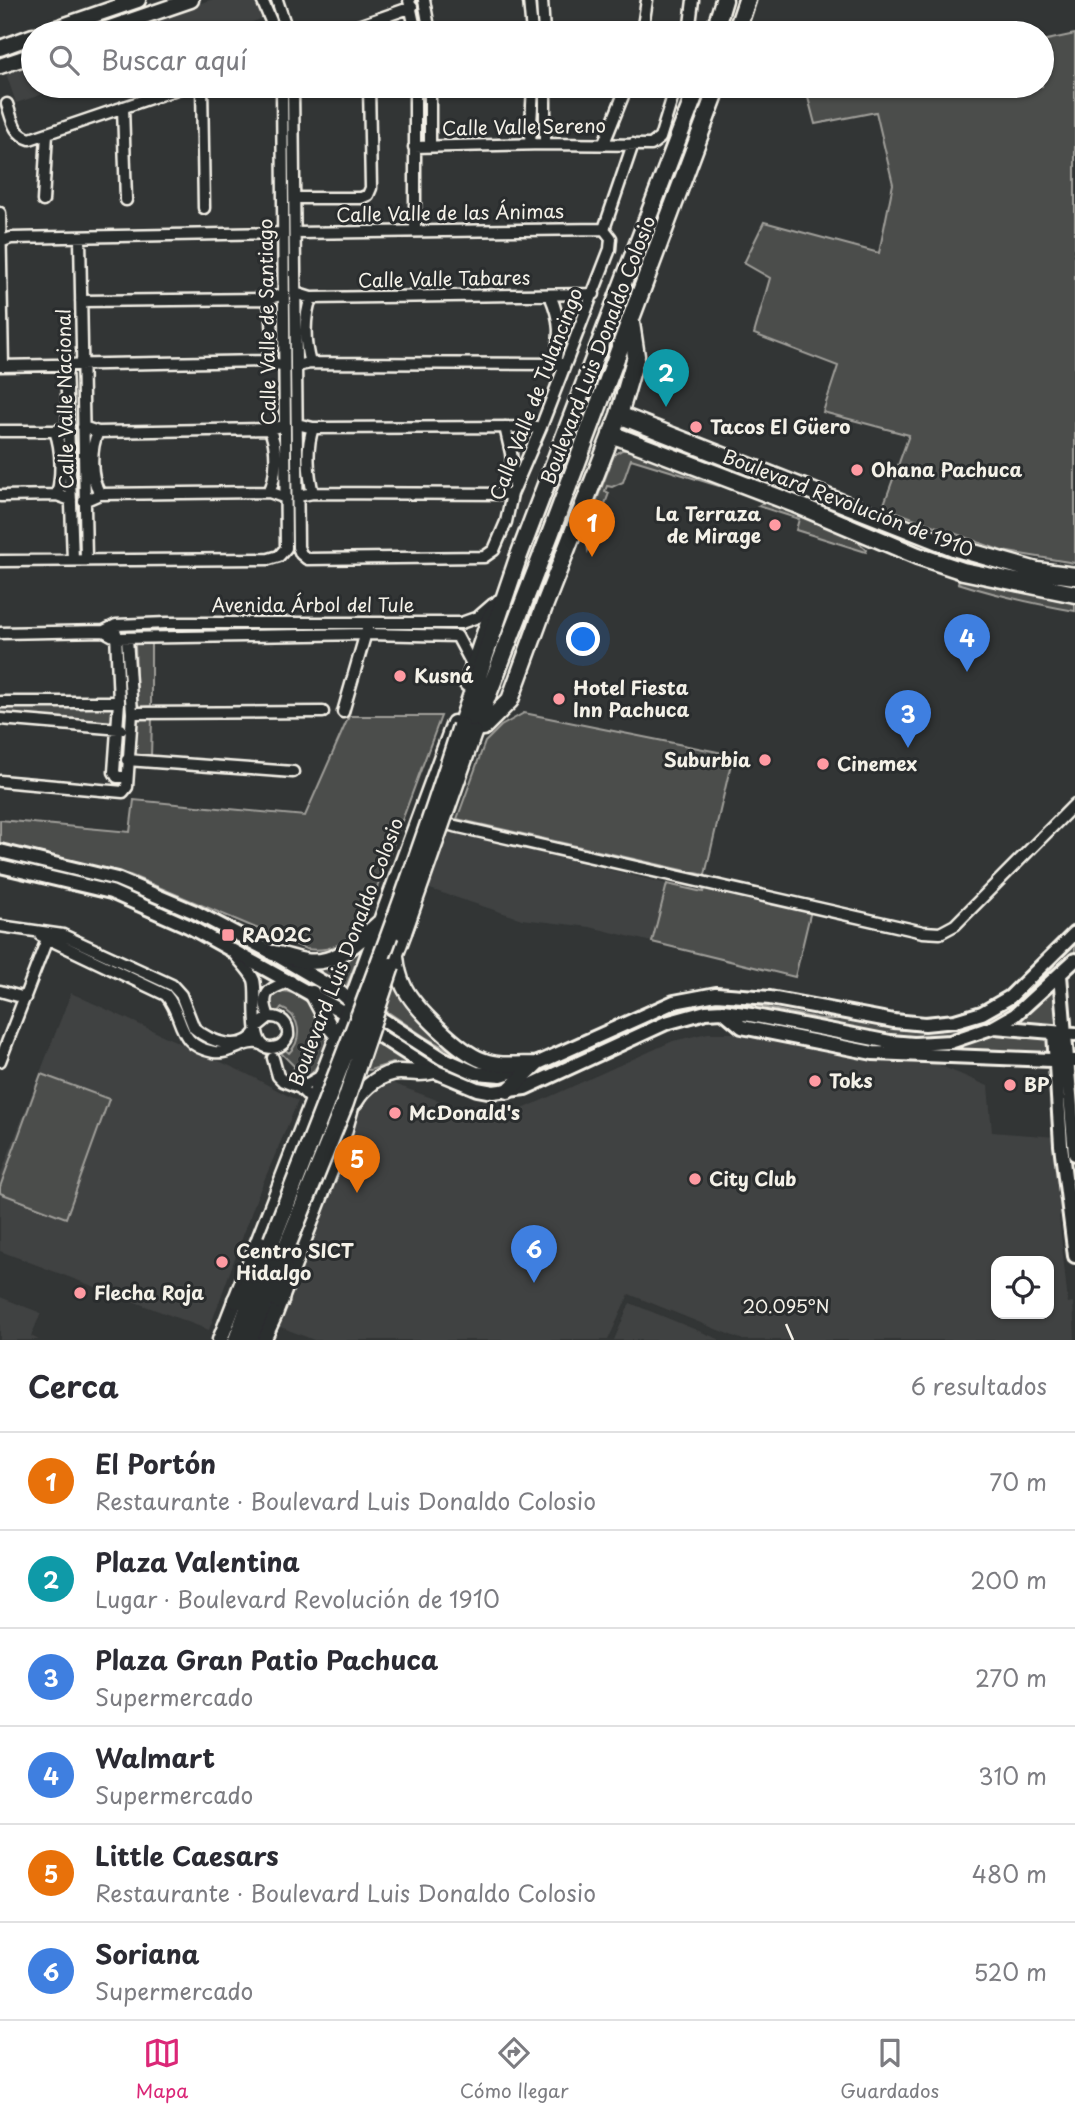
<!DOCTYPE html>
<html lang="es">
<head>
<meta charset="utf-8">
<style>
	:root { --surface:#fff; --page:#f2f2f3; --text:#2b2b33; --muted:#7c7c81; --line:#e1e1e2; --accent:#db2777 }
	body { margin:0; font-family:"Playpen Sans",sans-serif; background:var(--page); color:var(--text) }
	.controls { position:absolute; right:21px; bottom:21px; display:grid; overflow:hidden; border-radius:14px; box-shadow:0 2px 5px #0004 }
	.controls button { width:63px; height:63px; display:grid; place-items:center; padding:0; border:0; border-bottom:2px solid var(--line); background:var(--surface); color:var(--text); font:35px sans-serif }
	.you { position:absolute; left:584px; top:640px; width:24px; height:24px; margin:-18px; border:5px solid #fff; border-radius:50%; background:#1a73e8; box-shadow:0 0 0 10px #1a73e833 }
	.badge { display:grid; place-items:center; width:46px; height:46px; border-radius:50%; background:var(--accent); color:#fff; font-size:23px; font-weight:700 }
	.pin { position:absolute; translate:-50% -58px; filter:drop-shadow(0 2px 4px #0008) }
	.pin::after { content:''; position:absolute; top:37px; width:24px; height:21px; background:inherit; clip-path:polygon(0 0,100% 0,50% 100%) }
	.list { margin:0; padding:0; list-style:none }
	h2 { display:flex; justify-content:space-between; align-items:center; height:91px; margin:0; padding:0 28px; font-size:30px }
	h2 small { font-size:23px; font-weight:400; color:var(--muted) }
	.list li { display:grid; grid-template-columns:46px 1fr auto; gap:21px; align-items:center; box-sizing:border-box; height:98px; padding:0 28px; border-top:2px solid var(--line) }
	.list b { display:block; font-size:26px; white-space:nowrap }
	.list p { margin:0; font-size:23px; white-space:nowrap; color:var(--muted) }
	.list em { font-size:23px; font-style:normal; color:var(--muted) }
	.icon { flex:none; width:38px; height:38px; fill:none; stroke:currentColor; stroke-width:2; stroke-linecap:round; stroke-linejoin:round }
	.map { position:relative; flex:none; width:1075px; height:1340px; overflow:hidden }
	.search { position:absolute; background:var(--surface); box-shadow:0 2px 5px #0004; left:21px; right:21px; top:21px; height:77px; display:flex; align-items:center; gap:18px; box-sizing:border-box; padding:0 24px; border-radius:38px; color:var(--muted); font-size:26px }
	.sheet { height:679px; background:var(--surface) }
	nav { display:flex; justify-content:space-around; align-items:center; box-sizing:border-box; height:98px; border-top:2px solid var(--line); background:var(--surface); font-size:19px; color:var(--muted) }
	nav a { display:grid; justify-items:center; gap:4px }
	nav .on { color:var(--accent) }
	.map>svg:first-child { display:block }
	.built { fill:#404242; fill-rule:evenodd }
	.green { fill:#4b4d4c; stroke:#a09f9a; stroke-width:2 }
	.lines { fill:none; stroke-linecap:round; stroke-linejoin:round }
	.minor-casing { stroke:#f4f1e8; stroke-width:15 }
	.tertiary-casing { stroke:#f4f1e8; stroke-width:18 }
	.secondary-casing { stroke:#f4f1e8; stroke-width:19 }
	.primary-casing { stroke:#f4f1e8; stroke-width:21 }
	.minor { stroke:#2a2d2e; stroke-width:10 }
	.tertiary { stroke:#2a2d2e; stroke-width:12 }
	.secondary { stroke:#2a2d2e; stroke-width:14 }
	.primary { stroke:#2a2d2e; stroke-width:16 }
	.primary-bridge-casing { stroke:#f4f1e8; stroke-width:21; stroke-linecap:butt }
	.primary-bridge { stroke:#2a2d2e; stroke-width:16 }
	.ticks { fill:none; stroke:#f4f1e8; stroke-width:2.5 }
	.poi-dot { fill:#ff9aa2; stroke:#2a2d2e; stroke-width:2.5 }
	.labels { text-anchor:middle; stroke-width:6; stroke-linejoin:round; paint-order:stroke }
	.street-label { font-size:19px; fill:#f4f1e8; stroke:#2a2d2e }
	.poi-label { font-size:19px; font-weight:bold; fill:#f4f1e8; stroke:#2a2d2e; text-anchor:start }
	.ticks-label { font-size:18px; text-anchor:middle; fill:#f4f1e8; stroke:#2a2d2e; stroke-width:6; stroke-linejoin:round; paint-order:stroke }
</style>
</head>
<body>
<div class="map">
<svg width="1075" height="1340" viewBox="0 0 1075 1340">
	<rect width="100%" height="100%" fill="#323535"/>
	<filter id="ink" filterUnits="userSpaceOnUse"><feTurbulence type="fractalNoise" baseFrequency=".0143" numOctaves="2"/><feDisplacementMap in="SourceGraphic" scale="14" xChannelSelector="R" yChannelSelector="G"/><feConvolveMatrix kernelMatrix="1 2 1 2 8 2 1 2 1" color-interpolation-filters="sRGB"/></filter>
	<g filter="url(#ink)">
		<!-- built -->
		<path class="built" d="M210,0H257L264,18L220,33H113Z
			M33,61V86H68L16,103L5,70Z
			M449,830L667,884L652,942L590,927L522,919L427,888Z
			M71,993L247,1074L298,1101L257,1197L209,1330L0,1251V1176Z
			M708,1033H736L862,1056L934,1063L988,1086L992,1132L1056,1137L1064,1209L1059,1216L1068,1303L1073,1302L1075,1340H743L629,1294L608,1340H314L278,1326L359,1103L384,1080L487,1119L505,1117L673,1041ZM996,1261H1049V1314H996Z
			M0,1297L41,1313L31,1336L39,1340H0Z
			M630,1303L721,1340H614Z"/>
		<!-- green -->
		<path class="green" d="M1075,34V563L1002,551L883,507L909,435L823,412L838,366L754,334L770,278L744,263L764,222L879,253L893,184L876,112L815,124L805,86H1042V41Z
			M707,86H712L512,617L475,705L506,614Z
			M622,450H631L720,484L719,486L631,459L623,482L612,487L607,486L605,491L609,493L588,550L585,531L614,455Z
			M764,502L849,534L867,550L866,552L796,530L799,519L758,506Z
			M960,576L1000,588L1075,603V611C1035,604 996,595 958,583Z
			M360,625V631L122,632V628Z
			M137,641H151V706L141,707L137,704L135,644Z
			M113,706L112,723L0,714V707Z
			M524,713L733,755L705,875L457,819L485,742L501,726Z
			M349,716H441L363,925C347,942 330,953 306,949L130,875L0,847V820L130,832L134,800L305,816Z
			M139,718H152L151,757L136,754L133,751L135,720Z
			M0,857C40,866 81,873 120,887C185,911 244,942 302,977V979L215,935L165,912L0,863Z
			M706,883L812,906L795,977L652,942L667,884L703,892Z
			M1075,940V953L1022,1005L993,1023L973,1022L1011,1003Z
			M365,941L346,987L308,966Z
			M394,974L470,1062L425,1037L382,1008Z
			M1057,985L1060,1029L1009,1024L1031,1011Z
			M276,991C298,989 324,1010 326,1033C328,1051 317,1070 304,1081H292L286,1077L295,1067L280,1052L283,1048L289,1053C303,1039 301,1016 281,1008L277,1013L268,1005L271,995Z
			M735,999L730,1003L729,1008L696,1009L677,1012L539,1076L538,1074L602,1044L626,1028L651,1016L694,1001Z
			M752,1005L821,1019H843L907,1030L949,1028L977,1030L956,1036L905,1039L749,1009Z
			M997,1031L1044,1036L1048,1040L1050,1057L937,1050L938,1048L979,1039Z
			M371,1039L411,1065L392,1063L370,1070L363,1069Z
			M41,1074L109,1099L66,1218L0,1193V1187Z"/>
		<g class="lines">
			<!-- minor casing -->
			<g class="minor-casing">
				<path id="minor" d="M262,0L276,33
					M277,0L288,33
					M409,0L416,33
					M424,0L430,33
					M529,0L532,33
					M542,0L544,33
					M338,33L412,7
					M642,33L647,0
					M689,33L693,0
					M202,86L204,208
					M293,86L298,547L301,554L307,559L484,557L494,550L506,522L512,494L541,427L610,249L611,238L604,229
					M430,86V146
					M545,86V144
					M7,104C12,118 13,134 30,139L186,86
					M123,107L126,200
					M604,143L627,86
					M530,144L533,86
					M414,147L545,144L651,145L660,138L676,86
					M295,198H361L368,195L371,188L369,86
					M43,201L47,134
					M0,213L3,366
					M604,229L633,144
					M415,231V86
					M295,233L604,229
					M80,238L86,560
					M0,242L11,238L283,233
					M295,293L311,298L594,294
					M550,295C562,323 560,335 555,364
					M81,301L267,299L284,294
					M266,361C275,343 274,319 267,299
					M310,363C304,343 304,317 311,298
					M66,365L73,560
					M0,366L266,361L284,366
					M296,366L310,363L564,364
					M297,424L313,428L541,427
					M83,427L98,432L269,429L285,425
					M505,427L511,453L514,486
					M313,428C306,447 308,474 313,493
					M0,431H55L69,427
					M55,431C62,450 62,476 57,495
					M98,432C90,448 90,478 100,494
					M269,492C277,477 278,445 269,429
					M0,496L57,495L71,500
					M298,496L313,493L512,494
					M84,501L100,494L269,492L286,498
					M0,561L269,559L279,556L286,548L282,86
					M104,631L117,638L367,634L457,636L473,666
					M0,633L104,631L116,625L167,623H461L478,617L493,604
					M116,633L119,702L114,772L117,777H127
					M0,702H119
					M343,712L367,629
					M132,713L323,712
					M0,719L121,729
					M127,760L293,772
					M0,781L123,792L127,787L132,713L127,638
					M446,824L923,932L940,933L955,925L1075,804
					M0,926L63,935L172,985L181,995L194,1028C210,1042 243,1054 257,1031
					M40,935L166,995C185,1017 175,1045 214,1052C231,1055 246,1038 262,1044
					M230,949C237,959 250,970 254,980C259,994 246,1057 277,1047C283,1045 286,1041 288,1036C289,1023 281,1016 269,1017L258,1026
					M0,991L25,998
					M269,1017C259,992 269,989 291,981
					M273,1058L278,1076L283,1081L300,1088L313,1101
					M0,1061L49,934
					M300,1088L323,1075"/>
			</g>
			<!-- tertiary casing -->
			<g class="tertiary-casing">
				<path id="tertiary" d="M0,851L117,879L195,912L273,953L341,993L351,1002L360,1005L442,1058L476,1073L501,1075L536,1064L674,1002L716,994L770,998L894,1021L925,1024L955,1021L982,1013L1010,997L1075,933
					M0,866L111,892L188,926L336,1008L434,1071L477,1089L493,1092L525,1088L666,1023L706,1012L723,1011L751,1015L890,1042L914,1044L950,1042L994,1027L1015,1015L1075,960
					M1060,975L1075,1154
					M723,1011L742,1027L873,1053L1075,1061
					M995,1027L1075,1034
					M1054,1033L1061,1145L1075,1256
					M270,1264L330,1113L334,1098"/>
			</g>
			<!-- secondary casing -->
			<g class="secondary-casing">
				<path id="secondary" d="M42,33L138,0
					M95,33L191,0
					M0,48L33,36
					M0,66L33,55
					M467,684L490,616L499,602
					M273,953C284,955 294,959 305,961C337,966 358,941 380,922
					M396,956C397,967 399,977 404,987C415,1009 460,1052 482,1060C499,1067 518,1064 536,1064
					M388,975L408,922
					M312,993L330,1027L338,1036
					M508,1091L536,1064
					M355,1102C364,1087 382,1072 400,1072C413,1072 421,1075 434,1071
					M220,1340L351,1002L454,723
					M263,1340L275,1314L341,1143L357,1086"/>
			</g>
			<!-- primary casing -->
			<g class="primary-casing">
				<path id="primary" d="M714,33L724,0
					M736,33L747,0
					M619,415L956,548L1037,571L1075,576
					M611,434L795,504L918,556L963,571L1075,594
					M461,726L518,558L698,86
					M483,727L510,700L545,604L619,415L636,356L631,323
					M473,733L551,532L718,86
					M236,1300L255,1276
					M280,1301L284,1269
					M237,1340L272,1240
					M249,1340L287,1246"/>
			</g>
			<!-- minor -->
			<use href="#minor" class="minor"/>
			<!-- tertiary -->
			<use href="#tertiary" class="tertiary"/>
			<!-- secondary -->
			<use href="#secondary" class="secondary"/>
			<!-- primary -->
			<use href="#primary" class="primary"/>
			<!-- primary-bridge casing -->
			<g class="primary-bridge-casing">
				<path id="primary-bridge" d="M403,932L473,733
					M272,1240C339,1070 406,901 461,726
					M287,1246L345,1103L391,966"/>
			</g>
			<!-- primary-bridge -->
			<use href="#primary-bridge" class="primary-bridge"/>
		</g>
	</g>
	<!-- ticks -->
	<path class="ticks" d="M786,1324L793,1340"/>
	<!-- markers -->
	<g class="poi-dot">
		<circle cx="696" cy="427" r="7"/>
		<circle cx="857" cy="470" r="7"/>
		<circle cx="775" cy="525" r="7"/>
		<circle cx="400" cy="676" r="7"/>
		<circle cx="559" cy="699" r="7"/>
		<circle cx="765" cy="760" r="7"/>
		<circle cx="823" cy="764" r="7"/>
		<rect x="221" y="928" width="14" height="14" rx="3.5"/>
		<circle cx="815" cy="1081" r="7"/>
		<circle cx="1010" cy="1085" r="7"/>
		<circle cx="395" cy="1113" r="7"/>
		<circle cx="695" cy="1179" r="7"/>
		<circle cx="222" cy="1262" r="7"/>
		<circle cx="80" cy="1293" r="7"/>
	</g>
	<g class="labels">
		<!-- street labels -->
		<g class="street-label">
			<text transform="translate(524 127) rotate(-1)" y="7">Calle Valle Sereno</text>
			<text transform="translate(450 213) rotate(-1)" y="7">Calle Valle de las Ánimas</text>
			<text transform="translate(444 279) rotate(-1)" y="7">Calle Valle Tabares</text>
			<text transform="translate(267 322) rotate(-91)" y="7">Calle Valle de Santiago</text>
			<text transform="translate(598 350) rotate(-69)" y="7">Boulevard Luis Donaldo Colosio</text>
			<text transform="translate(536 394) rotate(-69)" y="7">Calle Valle de Tulancingo</text>
			<text transform="translate(65 399) rotate(-91)" y="7">Calle Valle Nacional</text>
			<text transform="translate(848 503) rotate(21)" y="7">Boulevard Revolución de 1910</text>
			<text x="313" y="612">Avenida Árbol del Tule</text>
			<text transform="translate(346 952) rotate(-69)" y="7">Boulevard Luis Donaldo Colosio</text>
		</g>
		<!-- poi labels -->
		<g class="poi-label">
			<text x="710" y="434">Tacos El Güero</text>
			<text x="871" y="477">Ohana Pachuca</text>
			<text x="761" y="521" text-anchor="end">La Terraza<tspan x="761" dy="22">de Mirage</tspan></text>
			<text x="414" y="683">Kusná</text>
			<text x="573" y="695">Hotel Fiesta<tspan x="573" dy="22">Inn Pachuca</tspan></text>
			<text x="751" y="767" text-anchor="end">Suburbia</text>
			<text x="837" y="771">Cinemex</text>
			<text x="242" y="942">RA02C</text>
			<text x="829" y="1088">Toks</text>
			<text x="1024" y="1092">BP</text>
			<text x="409" y="1120">McDonald's</text>
			<text x="709" y="1186">City Club</text>
			<text x="236" y="1258">Centro SICT<tspan x="236" dy="22">Hidalgo</tspan></text>
			<text x="94" y="1300">Flecha Roja</text>
		</g>
	</g>
	<g class="ticks-label">
		<text x="786" y="1313">20.095°N</text>
	</g>
</svg>
<div class="controls">
<button><svg class="icon" aria-label="locate" viewBox="0 0 24 24"><circle cx="12" cy="12" r="6"/><path d="M12 2v4M12 18v4M2 12h4M18 12h4"/></svg></button>
</div>
<div class="you"></div>
<div class="pin badge" style="left:592px;top:557px;background:#e8710a">1</div>
<div class="pin badge" style="left:666px;top:407px;background:#0f9aa8">2</div>
<div class="pin badge" style="left:908px;top:748px;background:#3f7fe0">3</div>
<div class="pin badge" style="left:967px;top:672px;background:#3f7fe0">4</div>
<div class="pin badge" style="left:357px;top:1193px;background:#e8710a">5</div>
<div class="pin badge" style="left:534px;top:1283px;background:#3f7fe0">6</div>
<div class="search"><svg class="icon" aria-label="search" viewBox="0 0 24 24"><circle cx="10" cy="10" r="6"/><path d="M15 15l6 6"/></svg>Buscar aquí</div>
</div>
<section class="sheet">
<h2>Cerca<small>6 resultados</small></h2>
<ul class="list">
<li><span class="badge" style="background:#e8710a">1</span><div><b>El Portón</b><p>Restaurante · Boulevard Luis Donaldo Colosio</p></div><em>70 m</em></li>
<li><span class="badge" style="background:#0f9aa8">2</span><div><b>Plaza Valentina</b><p>Lugar · Boulevard Revolución de 1910</p></div><em>200 m</em></li>
<li><span class="badge" style="background:#3f7fe0">3</span><div><b>Plaza Gran Patio Pachuca</b><p>Supermercado</p></div><em>270 m</em></li>
<li><span class="badge" style="background:#3f7fe0">4</span><div><b>Walmart</b><p>Supermercado</p></div><em>310 m</em></li>
<li><span class="badge" style="background:#e8710a">5</span><div><b>Little Caesars</b><p>Restaurante · Boulevard Luis Donaldo Colosio</p></div><em>480 m</em></li>
<li><span class="badge" style="background:#3f7fe0">6</span><div><b>Soriana</b><p>Supermercado</p></div><em>520 m</em></li>
</ul>
</section>
<nav>
<a class="on"><svg class="icon" aria-label="map" viewBox="0 0 24 24"><path d="M3 6l6-2 6 2 6-2v14l-6 2-6-2-6 2zM9 4v14M15 6v14"/></svg>Mapa</a>
<a><svg class="icon" aria-label="directions" viewBox="0 0 24 24"><path d="M12 3l9 9-9 9-9-9zM9 14v-3h6M13 9l2 2-2 2"/></svg>Cómo llegar</a>
<a><svg class="icon" aria-label="saved" viewBox="0 0 24 24"><path d="M7 4h10v16l-5-4-5 4z"/></svg>Guardados</a>
</nav>
</body>
</html>
